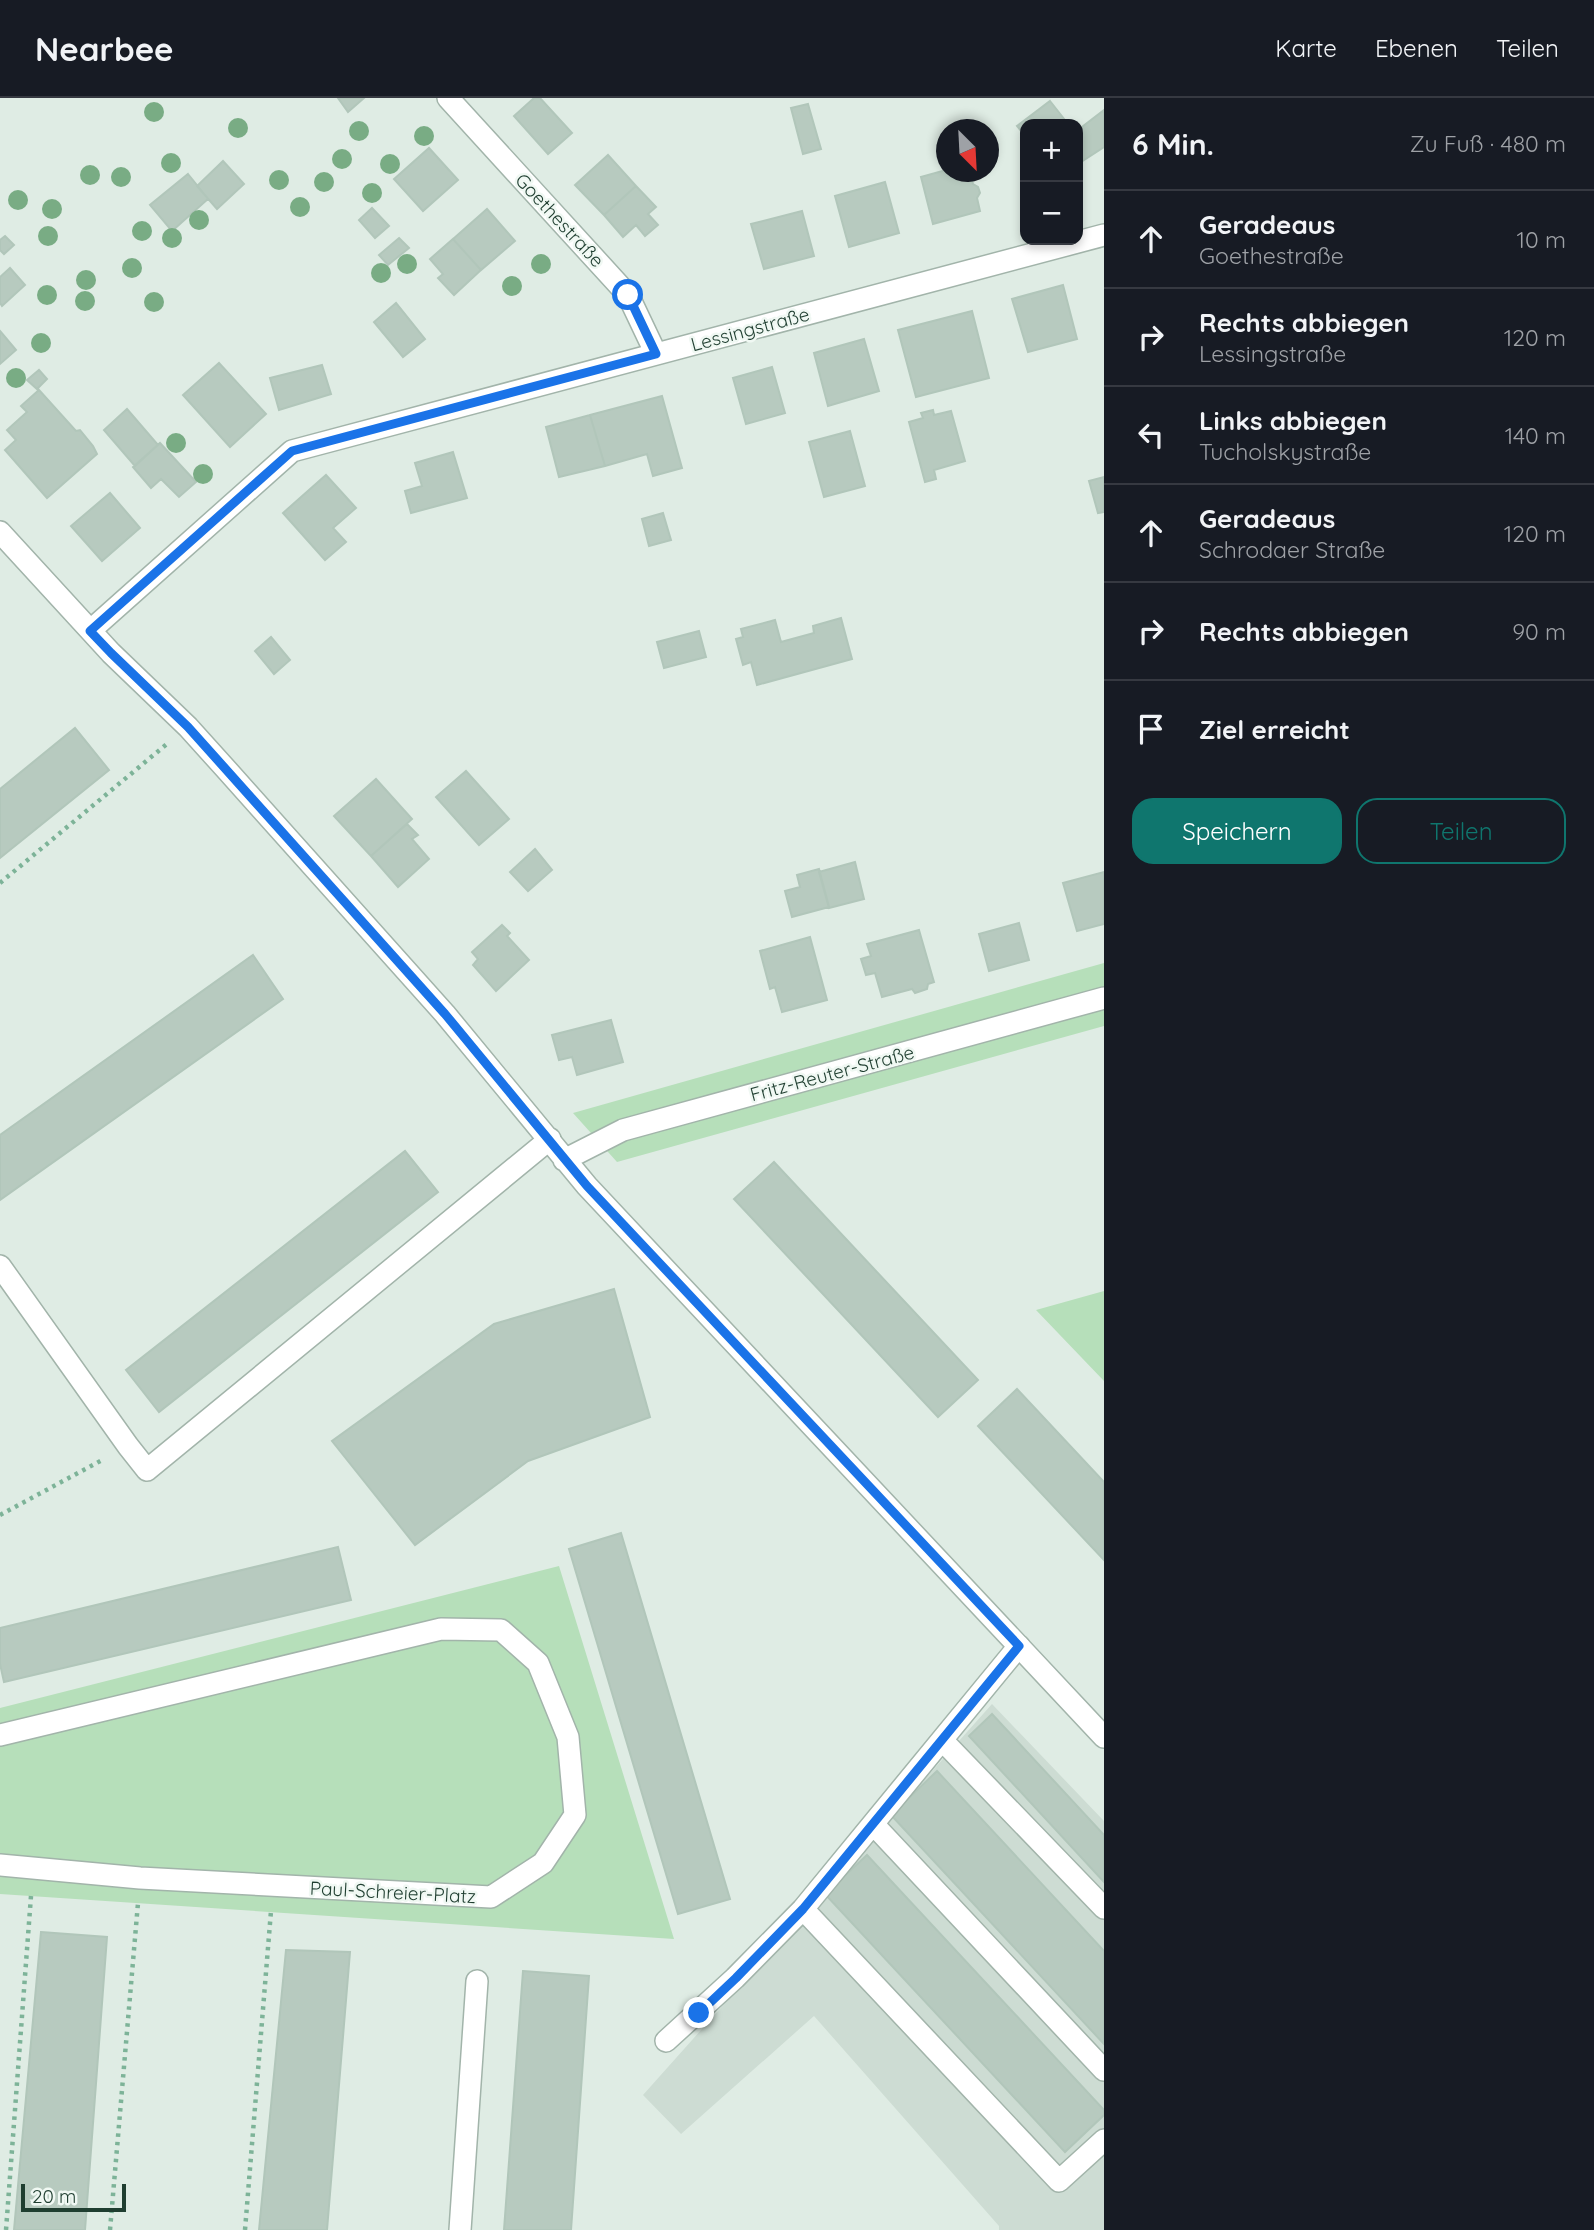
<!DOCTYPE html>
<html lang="de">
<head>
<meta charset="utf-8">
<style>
	:root { --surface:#171b24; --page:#20242c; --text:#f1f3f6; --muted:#9ea1a6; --line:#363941; --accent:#0f766e }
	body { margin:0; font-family:Quicksand,sans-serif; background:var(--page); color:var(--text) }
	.controls { position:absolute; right:21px; top:21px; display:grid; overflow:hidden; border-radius:14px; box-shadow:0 4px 10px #0003 }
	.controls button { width:63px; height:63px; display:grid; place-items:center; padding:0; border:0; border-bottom:2px solid var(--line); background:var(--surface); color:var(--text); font:35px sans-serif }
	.compass { position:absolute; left:936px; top:21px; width:63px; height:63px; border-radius:50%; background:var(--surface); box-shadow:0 4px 10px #0003; rotate:156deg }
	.scale { position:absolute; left:21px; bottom:18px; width:105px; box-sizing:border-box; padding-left:7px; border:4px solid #1f3e30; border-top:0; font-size:19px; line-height:24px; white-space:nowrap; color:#1f3e30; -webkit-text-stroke:5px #f0f8f3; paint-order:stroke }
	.stop { position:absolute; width:21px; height:21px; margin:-16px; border:5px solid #1a73e8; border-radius:50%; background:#fff }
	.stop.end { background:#1a73e8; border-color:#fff; box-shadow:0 2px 7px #0008 }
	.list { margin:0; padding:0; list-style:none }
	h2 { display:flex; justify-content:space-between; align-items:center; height:91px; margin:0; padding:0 28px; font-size:30px }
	h2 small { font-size:23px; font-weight:400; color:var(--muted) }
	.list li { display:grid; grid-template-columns:46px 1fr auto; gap:21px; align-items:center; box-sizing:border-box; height:98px; padding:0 28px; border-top:2px solid var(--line) }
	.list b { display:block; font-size:26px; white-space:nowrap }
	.list p { margin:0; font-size:23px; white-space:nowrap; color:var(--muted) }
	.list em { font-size:23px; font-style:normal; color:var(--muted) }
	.actions { display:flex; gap:14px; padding:21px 28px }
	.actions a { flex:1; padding:16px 0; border:2px solid var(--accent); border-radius:21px; text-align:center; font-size:24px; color:var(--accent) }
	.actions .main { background:var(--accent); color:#fff }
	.icon { flex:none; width:38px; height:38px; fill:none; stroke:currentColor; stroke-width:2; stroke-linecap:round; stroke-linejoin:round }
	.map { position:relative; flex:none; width:1104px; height:2132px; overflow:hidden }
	header { display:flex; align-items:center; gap:42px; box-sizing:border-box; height:98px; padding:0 35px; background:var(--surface); border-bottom:2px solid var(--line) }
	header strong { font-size:33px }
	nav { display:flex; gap:38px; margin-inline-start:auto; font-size:24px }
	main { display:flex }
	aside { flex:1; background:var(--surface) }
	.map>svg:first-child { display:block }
	.built { fill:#cddcd3 }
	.green { fill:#b6dfba }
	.building { fill:#b7cabf; stroke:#b1c6ba; stroke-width:2 }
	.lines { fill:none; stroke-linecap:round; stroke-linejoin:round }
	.lane-casing { stroke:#a2b4aa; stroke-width:24 }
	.street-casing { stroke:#a2b4aa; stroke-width:24 }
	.path { stroke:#7db398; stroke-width:4.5; stroke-dasharray:3.5 5; stroke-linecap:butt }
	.lane { stroke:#fff; stroke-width:21 }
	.street { stroke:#fff; stroke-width:21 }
	.tree { fill:#79ac84 }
	.route { stroke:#1a73e8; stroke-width:9 }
	.labels { text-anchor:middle; stroke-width:5; stroke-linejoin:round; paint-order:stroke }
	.street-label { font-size:19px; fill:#1f3e30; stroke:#f0f8f3 }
</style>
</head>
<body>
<header>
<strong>Nearbee</strong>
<nav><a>Karte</a><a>Ebenen</a><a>Teilen</a></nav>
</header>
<main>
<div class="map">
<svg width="1104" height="2132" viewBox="0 0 1104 2132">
	<rect width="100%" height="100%" fill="#dfece4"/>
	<!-- built -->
	<path class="built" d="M992,1606L1104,1723V2132H999V2128L814,1918L681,2036L643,1997Z"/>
	<!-- green -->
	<path class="green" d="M1104,865V928L617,1064L573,1015Z
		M1104,1193V1283L1036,1212Z
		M559,1468L674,1841L0,1796V1610Z"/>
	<!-- building -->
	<path class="building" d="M338,0H364L348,14Z
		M534,0H540L572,35L548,56L514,18Z
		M1050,3L1068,26H1025V38L1017,28Z
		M808,6L821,51L803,56L791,10Z
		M1104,12V49L1078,66V32Z
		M429,50L458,82L423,113L394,81Z
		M608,57L636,88L604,117L575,87Z
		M223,63L244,86L217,111L197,88Z
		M946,72L970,74L973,86L978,89L980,95L977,100L980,113L933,126L921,79Z
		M188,76L208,101L172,133L150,107Z
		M885,84L899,135L849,149L835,98Z
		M636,88L656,109L648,116L658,127L645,138L636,127L623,139L604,117Z
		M372,110L389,128L375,140L359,122Z
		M487,111L515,143L481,172L453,141Z
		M802,113L814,158L764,171L751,126Z
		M5,138L14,147L4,156L0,152V142Z
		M399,140L409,150L388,167L379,157Z
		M453,141L481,172L454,197L438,180L443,176L430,161Z
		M10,170L25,187L2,208L0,205V179Z
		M1063,187L1077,241L1028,254L1012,201Z
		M396,205L425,241L403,259L374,224Z
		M972,213L989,280L916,299L898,232Z
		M0,233L16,252L0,266Z
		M864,241L879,293L828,308L814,255Z
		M219,265L266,316L230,349L183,297Z
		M322,267L331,296L279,312L270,280Z
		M772,269L785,315L746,326L733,280Z
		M39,272L47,281L37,291L27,282Z
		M39,292L76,333L80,332L93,348L97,356L47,400L5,352L16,342L7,332L27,314L21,308Z
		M662,298L682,370L653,378L647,356L605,368L590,317Z
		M127,311L158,347L135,368L104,332Z
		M933,312L934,317L951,313L965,363L934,372L936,381L925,384L909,324L923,320L921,315Z
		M590,317L605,368L559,379L546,329Z
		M850,333L865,388L824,399L809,344Z
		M160,345L196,384L179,399L161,381L151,390L133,369Z
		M453,354L467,400L411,415L405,393L422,388L415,365Z
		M326,377L356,410L333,430L346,444L325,462L283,415Z
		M1104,379V414L1098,415L1089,383Z
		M110,395L140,430L102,463L71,428Z
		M663,415L671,442L649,448L642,421Z
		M841,520L852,561L757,587L751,564L743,567L736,541L743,539L741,531L775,522L781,544L814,535L813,528Z
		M699,533L706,559L664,570L657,544Z
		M271,539L290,562L274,576L255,553Z
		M75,630L109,672L0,760V691Z
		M466,673L509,721L479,747L436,699Z
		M376,681L412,721L371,758L334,718Z
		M407,726L418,737L412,741L429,761L398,789L371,758Z
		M535,751L552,772L528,793L510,774Z
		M855,764L864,801L829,810L819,774Z
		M819,771L829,809L792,819L785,793L800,789L797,777Z
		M1104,774V826L1077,833L1063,785Z
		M1019,825L1029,862L989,873L979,836Z
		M502,827L510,835L507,838L529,862L496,893L473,867L478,861L472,854Z
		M919,832L934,884L928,886L927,891L915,895L912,891L882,899L875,875L866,877L861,861L871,858L867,846Z
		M810,839L827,902L782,914L775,889L770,891L760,853Z
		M253,857L283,901L0,1102V1037Z
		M611,922L623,964L577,977L572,959L559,962L552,937Z
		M405,1053L438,1094L159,1314L126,1272Z
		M774,1064L978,1282L938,1319L734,1101Z
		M614,1191L650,1319L528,1363L415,1447L332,1343L494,1226Z
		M1017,1291L1104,1384V1462L978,1328Z
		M621,1435L730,1801L678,1816L569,1451Z
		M338,1449L351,1502L4,1584L0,1566V1530Z
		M992,1616L1104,1737V1784L969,1638Z
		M937,1673L1104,1853V1946L891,1717Z
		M867,1757L1104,2012V2017L1065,2054L825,1796Z
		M41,1834L107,1839L85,2132H14Z
		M286,1852L350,1854L327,2132H259Z
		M523,1873L589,1878L571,2132H504Z"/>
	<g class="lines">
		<!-- lane casing -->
		<g class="lane-casing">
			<path id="lane" d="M0,1168L128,1348L147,1372L550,1041
				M942,1642L1104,1810
				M873,1726L1104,1972
				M803,1811L1059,2083L1104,2042
				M666,1943L735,1880L803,1811L1019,1548
				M460,2132L477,1883"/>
		</g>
		<!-- street casing -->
		<g class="street-casing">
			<path id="street" d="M448,0L628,197L656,256
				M0,434L111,555L188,629L225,670L445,916L587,1088L1104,1639
				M91,532L292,353L1104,137
				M564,1062L623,1032L1104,900
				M0,1637L441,1531L501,1532L538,1565L568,1639L575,1717L543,1765L491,1799L140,1780L0,1767"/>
		</g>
		<!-- path -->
		<path class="path" d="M0,785L168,645
			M0,1417L104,1361
			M6,2132L31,1798
			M110,2132L138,1805
			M245,2132L271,1813"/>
		<!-- lane -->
		<use href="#lane" class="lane"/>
		<!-- street -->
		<use href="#street" class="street"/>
	</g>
	<!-- trees -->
	<g class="tree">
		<circle cx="154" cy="14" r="10"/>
		<circle cx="238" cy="30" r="10"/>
		<circle cx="359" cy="33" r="10"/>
		<circle cx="424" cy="38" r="10"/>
		<circle cx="342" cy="61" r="10"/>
		<circle cx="171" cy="65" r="10"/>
		<circle cx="390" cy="66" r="10"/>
		<circle cx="90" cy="77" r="10"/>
		<circle cx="121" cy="79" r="10"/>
		<circle cx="279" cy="82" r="10"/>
		<circle cx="324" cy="84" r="10"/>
		<circle cx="372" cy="95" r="10"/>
		<circle cx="18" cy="102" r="10"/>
		<circle cx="300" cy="109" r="10"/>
		<circle cx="52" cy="111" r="10"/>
		<circle cx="199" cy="122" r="10"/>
		<circle cx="142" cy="133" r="10"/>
		<circle cx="48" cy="138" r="10"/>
		<circle cx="172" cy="140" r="10"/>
		<circle cx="407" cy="166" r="10"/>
		<circle cx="541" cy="166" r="10"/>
		<circle cx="132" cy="170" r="10"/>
		<circle cx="381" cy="175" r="10"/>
		<circle cx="86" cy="182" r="10"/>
		<circle cx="512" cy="188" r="10"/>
		<circle cx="47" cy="197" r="10"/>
		<circle cx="85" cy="203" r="10"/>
		<circle cx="154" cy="204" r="10"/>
		<circle cx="41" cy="245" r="10"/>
		<circle cx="16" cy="280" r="10"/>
		<circle cx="176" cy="345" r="10"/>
		<circle cx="203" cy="376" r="10"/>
	</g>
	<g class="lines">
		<!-- route -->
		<path class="route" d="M628,197L656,256L292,353L90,533L111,555L188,629L445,916L587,1088L1019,1548L803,1811L736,1880L699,1915"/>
	</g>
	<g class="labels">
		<!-- street labels -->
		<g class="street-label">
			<text transform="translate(560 122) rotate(47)" y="7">Goethestraße</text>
			<text transform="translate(750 231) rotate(-15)" y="7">Lessingstraße</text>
			<text transform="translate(832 975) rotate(-15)" y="7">Fritz-Reuter-Straße</text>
			<text transform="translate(393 1794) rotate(3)" y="7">Paul-Schreier-Platz</text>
		</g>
	</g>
</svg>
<div class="controls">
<button>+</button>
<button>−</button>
</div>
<svg class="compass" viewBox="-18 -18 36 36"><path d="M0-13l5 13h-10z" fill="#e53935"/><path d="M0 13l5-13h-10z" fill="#9ea1a6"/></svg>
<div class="scale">20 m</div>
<div class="stop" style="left:628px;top:197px"></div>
<div class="stop end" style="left:699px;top:1915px"></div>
</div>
<aside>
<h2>6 Min.<small>Zu Fuß · 480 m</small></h2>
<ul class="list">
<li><svg class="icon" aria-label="ahead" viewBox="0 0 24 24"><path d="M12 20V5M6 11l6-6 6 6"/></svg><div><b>Geradeaus</b><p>Goethestraße</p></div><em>10 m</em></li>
<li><svg class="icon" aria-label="right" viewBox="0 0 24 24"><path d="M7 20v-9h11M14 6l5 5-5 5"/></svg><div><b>Rechts abbiegen</b><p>Lessingstraße</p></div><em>120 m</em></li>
<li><svg class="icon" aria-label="left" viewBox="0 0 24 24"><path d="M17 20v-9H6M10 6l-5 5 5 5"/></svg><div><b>Links abbiegen</b><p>Tucholskystraße</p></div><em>140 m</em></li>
<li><svg class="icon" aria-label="ahead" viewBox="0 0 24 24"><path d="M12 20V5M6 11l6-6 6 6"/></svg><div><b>Geradeaus</b><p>Schrodaer Straße</p></div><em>120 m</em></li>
<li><svg class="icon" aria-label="right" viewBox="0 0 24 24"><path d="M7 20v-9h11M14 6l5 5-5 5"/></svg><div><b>Rechts abbiegen</b></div><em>90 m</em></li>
<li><svg class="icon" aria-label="arrive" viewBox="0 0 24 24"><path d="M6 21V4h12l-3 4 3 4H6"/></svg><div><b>Ziel erreicht</b></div></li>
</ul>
<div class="actions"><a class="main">Speichern</a><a>Teilen</a></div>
</aside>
</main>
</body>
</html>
